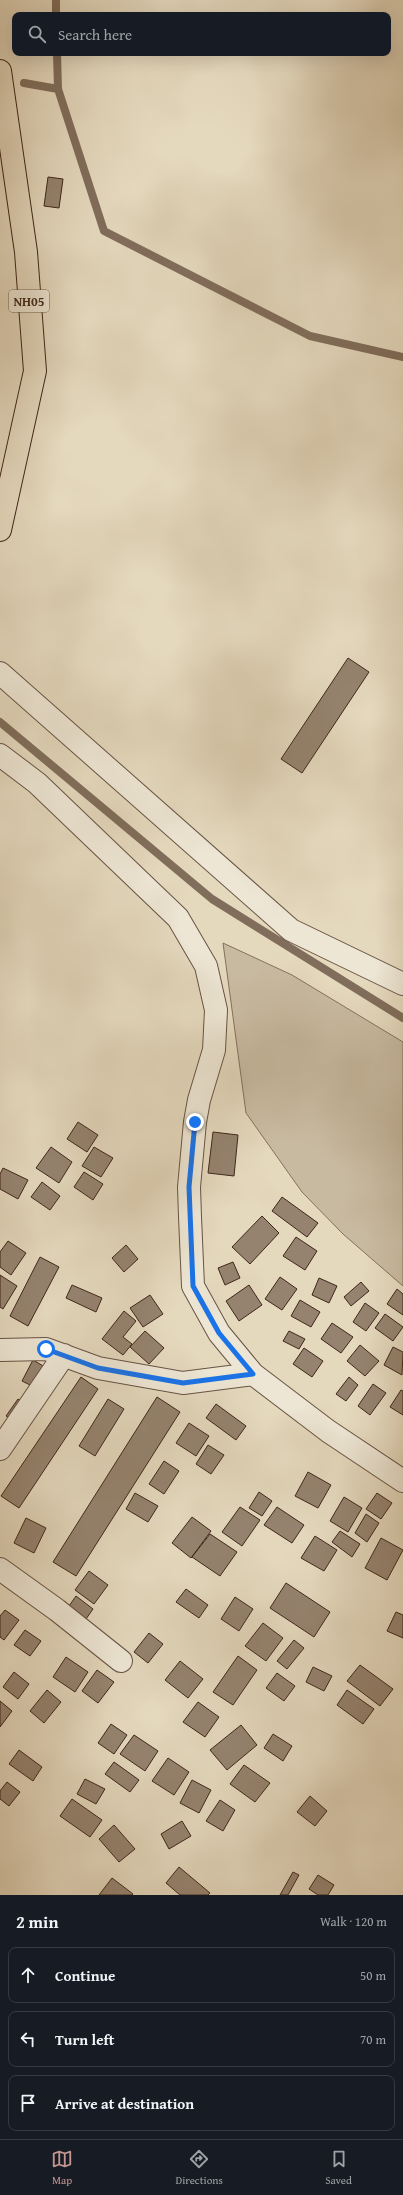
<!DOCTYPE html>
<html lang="en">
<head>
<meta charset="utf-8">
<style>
	:root { --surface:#171b24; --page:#20242c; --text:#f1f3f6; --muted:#9ea1a6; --line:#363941; --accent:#c59692 }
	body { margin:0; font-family:"Gentium Book Plus",serif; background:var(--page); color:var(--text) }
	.stop { position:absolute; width:12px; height:12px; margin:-9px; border:3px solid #1a73e8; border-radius:50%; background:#fff }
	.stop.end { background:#1a73e8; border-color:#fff; box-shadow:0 1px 4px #0008 }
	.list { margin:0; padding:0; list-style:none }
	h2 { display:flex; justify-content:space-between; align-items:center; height:52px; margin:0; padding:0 16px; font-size:17px }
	h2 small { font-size:13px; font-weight:400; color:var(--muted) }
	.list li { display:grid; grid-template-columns:26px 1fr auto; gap:12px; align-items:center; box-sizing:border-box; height:56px; margin:0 8px 8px; padding:0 8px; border:1px solid var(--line); border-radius:8px }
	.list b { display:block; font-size:15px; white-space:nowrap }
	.list em { font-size:13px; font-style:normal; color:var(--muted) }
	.icon { flex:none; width:22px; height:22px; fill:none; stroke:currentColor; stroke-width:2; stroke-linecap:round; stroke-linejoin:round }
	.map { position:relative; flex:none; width:403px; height:1895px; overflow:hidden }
	.search { position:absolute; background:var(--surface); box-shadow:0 4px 16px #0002; left:12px; right:12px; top:12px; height:44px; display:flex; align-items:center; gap:10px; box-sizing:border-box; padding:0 14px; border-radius:8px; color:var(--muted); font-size:15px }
	.sheet { height:244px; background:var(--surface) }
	nav { display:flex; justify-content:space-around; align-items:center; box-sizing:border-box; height:56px; border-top:1px solid var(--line); background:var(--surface); font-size:11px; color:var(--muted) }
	nav a { display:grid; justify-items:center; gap:2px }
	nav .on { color:var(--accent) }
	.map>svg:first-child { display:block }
	.green { fill:#c8baa1; stroke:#84705e }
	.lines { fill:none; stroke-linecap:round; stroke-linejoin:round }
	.stream { stroke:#806d5b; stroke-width:8 }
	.building { fill:#95836f; stroke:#3f271b }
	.minor-casing { stroke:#685344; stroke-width:24 }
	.primary-casing { stroke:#3f271b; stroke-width:24 }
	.minor { stroke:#ede6d4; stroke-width:22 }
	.primary { stroke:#e4d8bd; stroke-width:22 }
	.route { stroke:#1a73e8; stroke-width:5 }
	.labels { text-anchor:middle; stroke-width:3.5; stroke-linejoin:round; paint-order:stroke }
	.shield { fill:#ede6d4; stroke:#736052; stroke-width:1 }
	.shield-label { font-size:13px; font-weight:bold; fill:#3f271b }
</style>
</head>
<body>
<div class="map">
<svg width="403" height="1895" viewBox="0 0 403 1895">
	<rect width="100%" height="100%" fill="#e4d8bd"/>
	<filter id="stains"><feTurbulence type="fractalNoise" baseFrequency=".005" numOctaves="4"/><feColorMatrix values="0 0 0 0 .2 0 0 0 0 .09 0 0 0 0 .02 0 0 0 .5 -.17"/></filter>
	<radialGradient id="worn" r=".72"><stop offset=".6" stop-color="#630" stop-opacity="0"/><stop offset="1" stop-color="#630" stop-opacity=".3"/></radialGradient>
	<!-- green -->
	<path class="green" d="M223,943L292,975L403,1042V1286L343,1234L302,1192L246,1113Z"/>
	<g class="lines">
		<!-- stream -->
		<path class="stream" d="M56,0V15
			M57,53L58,89L104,231L310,336L403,357
			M24,83L58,89
			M0,722L212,899L403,1018"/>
	</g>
	<!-- building -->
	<path class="building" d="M48,177L63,179L59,208L44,206Z
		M348,658L369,672L302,773L281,759Z
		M78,1122L98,1135L87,1152L67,1139Z
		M213,1132L238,1135L234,1176L208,1173Z
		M51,1147L72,1162L59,1183L36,1168Z
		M94,1147L113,1158L101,1177L82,1166Z
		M3,1168L28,1180L18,1199L0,1189V1174Z
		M84,1172L103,1184L93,1200L74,1187Z
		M42,1182L60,1196L50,1210L31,1197Z
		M282,1197L318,1223L307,1237L272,1211Z
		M262,1216L279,1233L250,1264L232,1247Z
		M296,1237L317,1251L305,1270L283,1256Z
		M8,1241L26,1253L11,1275L0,1267V1252Z
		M126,1245L138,1259L124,1272L112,1258Z
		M40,1257L59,1267L28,1326L10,1316Z
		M233,1262L240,1278L225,1285L218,1268Z
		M0,1275L17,1286L3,1309L0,1307Z
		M280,1277L297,1289L282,1310L265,1299Z
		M319,1278L337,1286L329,1303L312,1295Z
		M361,1282L369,1291L351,1306L344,1297Z
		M72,1285L102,1298L96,1312L66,1298Z
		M249,1285L262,1305L239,1321L226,1301Z
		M397,1289L403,1294V1315L387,1304Z
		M150,1295L163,1314L143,1327L130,1308Z
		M300,1300L320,1312L311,1327L291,1316Z
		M365,1303L379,1313L366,1331L353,1322Z
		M124,1311L136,1321L123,1337L132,1344L123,1355L102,1339Z
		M385,1314L403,1327L393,1341L375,1328Z
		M332,1323L353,1337L341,1353L321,1339Z
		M145,1331L164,1348L149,1364L130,1347Z
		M289,1331L305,1339L299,1349L283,1341Z
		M360,1345L379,1361L365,1376L347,1361Z
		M393,1347L403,1352L402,1375L384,1365Z
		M304,1348L323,1361L312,1377L293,1364Z
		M33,1360L45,1367L34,1387L22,1381Z
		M81,1377L98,1389L19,1508L1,1496Z
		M349,1377L358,1385L346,1401L336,1394Z
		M373,1384L386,1393L370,1415L358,1406Z
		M401,1390L403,1391V1415L390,1407Z
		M157,1397L180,1412L76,1576L53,1562Z
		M18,1399L24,1403L13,1420L6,1416Z
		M108,1399L124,1409L95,1456L79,1446Z
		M216,1404L246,1426L236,1440L206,1418Z
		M189,1423L209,1436L196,1456L176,1443Z
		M208,1445L224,1455L211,1474L196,1464Z
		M164,1461L179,1471L164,1494L149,1484Z
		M308,1472L331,1485L318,1508L295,1496Z
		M259,1492L272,1501L262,1516L249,1508Z
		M135,1493L158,1506L148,1522L126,1509Z
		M377,1493L392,1503L381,1519L366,1509Z
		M344,1497L362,1508L348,1532L330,1521Z
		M240,1507L260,1520L242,1546L222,1532Z
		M277,1507L304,1525L292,1543L264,1525Z
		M366,1514L379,1523L367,1542L355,1533Z
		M192,1517L211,1531L191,1558L172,1543Z
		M26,1518L46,1528L34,1553L14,1543Z
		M340,1531L360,1544L352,1557L332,1542Z
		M210,1534L237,1552L220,1576L192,1557Z
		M315,1536L337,1550L324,1571L301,1558Z
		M381,1538L403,1550L387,1580L365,1568Z
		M89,1571L108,1585L94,1604L75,1590Z
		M286,1583L330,1612L314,1637L270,1608Z
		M186,1589L208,1605L199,1618L176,1602Z
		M76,1596L93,1609L86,1619L69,1606Z
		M235,1597L253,1609L239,1631L221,1619Z
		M5,1610L19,1620L4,1640L0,1637V1616Z
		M396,1612L403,1615V1638L387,1631Z
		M263,1623L283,1638L266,1661L245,1646Z
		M25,1630L41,1641L30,1656L14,1645Z
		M149,1633L163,1644L148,1663L134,1652Z
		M294,1640L304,1648L287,1669L277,1661Z
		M238,1656L257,1670L233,1705L213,1692Z
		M66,1657L88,1672L75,1692L53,1677Z
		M180,1661L203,1679L188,1698L165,1680Z
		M360,1665L393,1689L380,1706L347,1681Z
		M313,1667L332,1676L324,1691L306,1682Z
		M97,1670L114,1682L98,1703L82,1691Z
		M14,1672L29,1684L18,1699L3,1687Z
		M277,1673L295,1686L284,1701L266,1688Z
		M47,1690L61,1702L44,1723L30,1711Z
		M347,1690L374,1709L363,1724L337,1705Z
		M0,1701L12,1711L0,1727Z
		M198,1702L219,1717L205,1737L183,1722Z
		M111,1724L127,1735L114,1754L98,1743Z
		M241,1725L257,1745L227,1770L210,1750Z
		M273,1734L292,1746L283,1761L264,1748Z
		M134,1735L158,1751L145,1771L120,1754Z
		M19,1750L42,1767L33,1781L9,1764Z
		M168,1758L189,1772L174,1795L152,1781Z
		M114,1762L139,1780L130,1792L105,1774Z
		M244,1765L270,1783L255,1802L230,1784Z
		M85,1779L105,1789L96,1804L77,1794Z
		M192,1780L211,1790L199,1813L180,1803Z
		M7,1782L20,1792L9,1806L0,1799V1791Z
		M310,1796L327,1811L315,1826L297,1812Z
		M72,1799L102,1820L90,1837L60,1816Z
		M220,1800L235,1810L223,1831L206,1821Z
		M182,1821L191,1836L169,1849L161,1834Z
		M114,1825L135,1849L119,1862L99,1839Z
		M179,1867L210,1893L208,1895H180L166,1883Z
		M293,1872L299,1875L288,1895H280Z
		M318,1875L334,1885L328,1895H318L309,1889Z
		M112,1878L133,1894L132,1895H99Z"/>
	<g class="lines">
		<!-- minor casing -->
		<g class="minor-casing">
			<path id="minor" d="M0,673L291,930L403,984
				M0,755L37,783L178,918L206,966L216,1010L214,1050L199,1100L195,1122L189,1187L190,1217L193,1286L219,1333L253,1374L328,1431L403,1481
				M0,1350L46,1349L98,1368L183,1383L253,1374
				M0,1449L64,1355
				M0,1569L57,1610L121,1661"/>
		</g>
		<!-- primary casing -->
		<g class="primary-casing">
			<path id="primary" d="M0,71L26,252L35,371L0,530"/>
		</g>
		<!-- minor -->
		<use href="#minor" class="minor"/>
		<!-- primary -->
		<use href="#primary" class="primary"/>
	</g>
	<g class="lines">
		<!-- route -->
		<path class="route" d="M46,1349L98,1368L183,1383L253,1374L219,1333L193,1286L189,1187L195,1122"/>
	</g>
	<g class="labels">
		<!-- shield labels -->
		<rect class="shield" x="9" y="290" width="40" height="22" rx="3"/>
		<g class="shield-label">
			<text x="29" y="306">NH05</text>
		</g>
	</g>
	<rect width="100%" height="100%" filter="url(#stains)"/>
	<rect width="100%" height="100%" fill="url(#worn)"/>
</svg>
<div class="stop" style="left:46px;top:1349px"></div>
<div class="stop end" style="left:195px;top:1122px"></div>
<div class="search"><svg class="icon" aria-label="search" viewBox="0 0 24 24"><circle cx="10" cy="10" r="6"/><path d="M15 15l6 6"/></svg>Search here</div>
</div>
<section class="sheet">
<h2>2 min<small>Walk · 120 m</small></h2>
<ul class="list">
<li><svg class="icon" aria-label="ahead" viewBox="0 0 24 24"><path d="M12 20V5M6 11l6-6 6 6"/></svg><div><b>Continue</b></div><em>50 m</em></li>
<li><svg class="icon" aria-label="left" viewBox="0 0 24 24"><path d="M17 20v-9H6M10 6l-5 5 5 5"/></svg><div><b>Turn left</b></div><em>70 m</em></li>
<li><svg class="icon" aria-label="arrive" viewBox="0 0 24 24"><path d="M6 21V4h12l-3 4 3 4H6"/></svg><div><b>Arrive at destination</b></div></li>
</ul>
</section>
<nav>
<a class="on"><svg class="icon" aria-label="map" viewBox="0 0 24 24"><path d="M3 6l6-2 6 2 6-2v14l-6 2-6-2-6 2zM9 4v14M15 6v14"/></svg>Map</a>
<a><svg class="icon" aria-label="directions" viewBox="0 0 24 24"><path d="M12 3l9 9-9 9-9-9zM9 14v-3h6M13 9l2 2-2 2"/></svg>Directions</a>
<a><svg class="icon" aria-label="saved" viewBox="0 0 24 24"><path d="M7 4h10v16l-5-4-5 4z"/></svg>Saved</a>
</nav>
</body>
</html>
